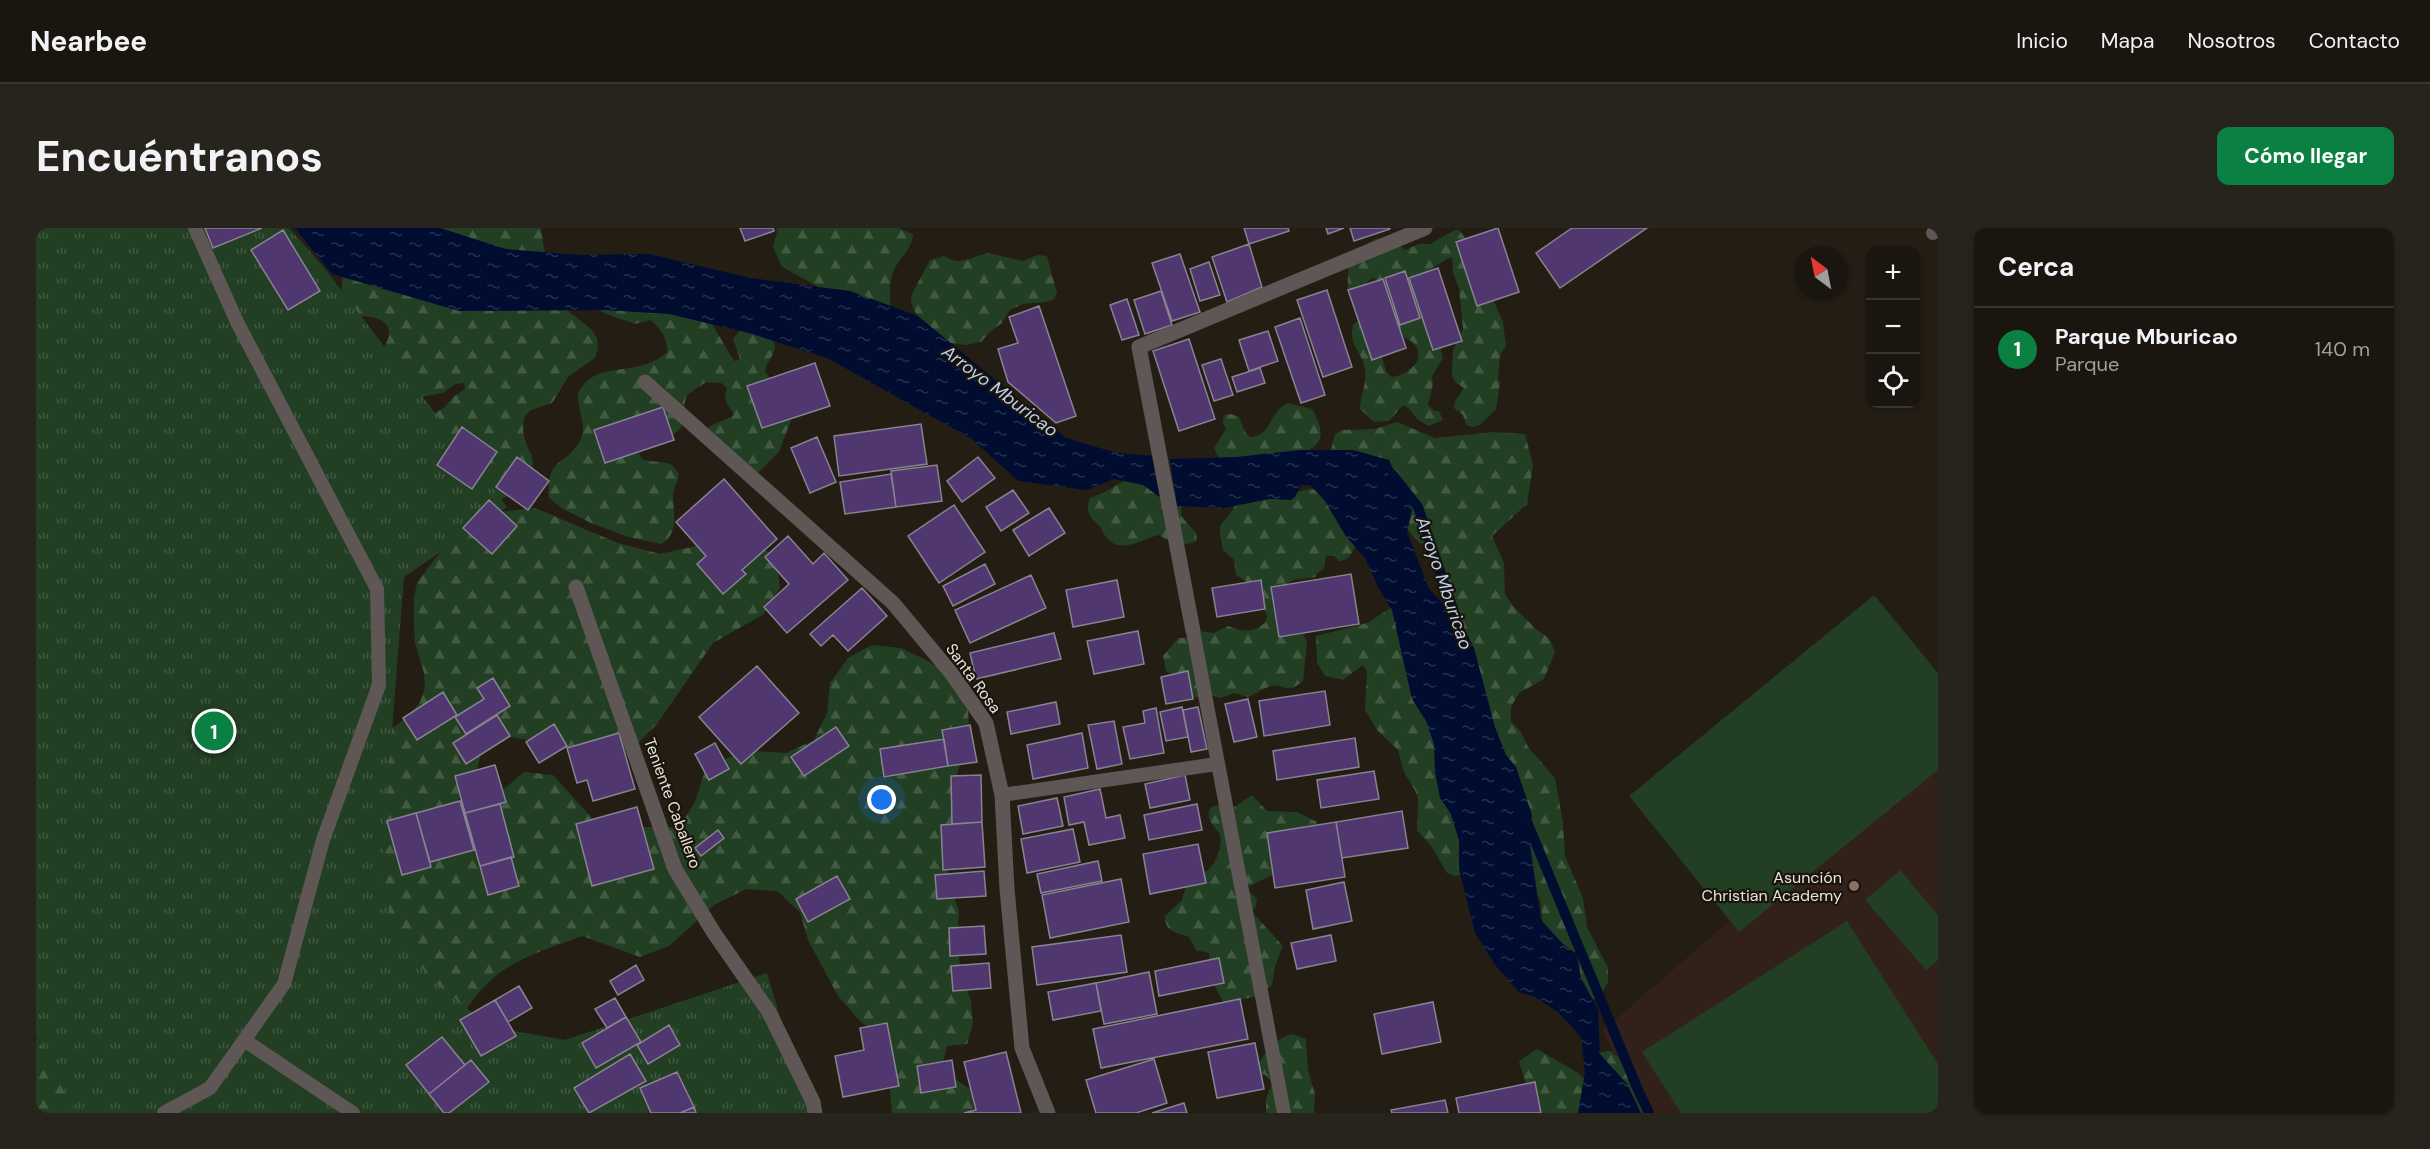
<!DOCTYPE html>
<html lang="es">
<head>
<meta charset="utf-8">
<style>
	:root { --surface:#1a160f; --page:#27231d; --text:#f1f3f6; --muted:#9f9f9e; --line:#38352f; --accent:#0b8043 }
	body { margin:0; font-family:"DM Sans",sans-serif; background:var(--page); color:var(--text) }
	.controls { position:absolute; right:18px; top:18px; display:grid; overflow:hidden; border-radius:12px; box-shadow:0 2px 4px #0004 }
	.controls button { width:54px; height:54px; display:grid; place-items:center; padding:0; border:0; border-bottom:2px solid var(--line); background:var(--surface); color:var(--text); font:30px sans-serif }
	.compass { position:absolute; left:1758px; top:18px; width:54px; height:54px; border-radius:50%; background:var(--surface); box-shadow:0 2px 4px #0004; rotate:328deg }
	.you { position:absolute; left:846px; top:572px; width:21px; height:21px; margin:-15px; border:4px solid #fff; border-radius:50%; background:#1a73e8; box-shadow:0 0 0 9px #1a73e833 }
	.badge { display:grid; place-items:center; width:39px; height:39px; border-radius:50%; background:var(--accent); color:#fff; font-size:20px; font-weight:700 }
	.pin { position:absolute; translate:-50% -50%; border:3px solid #fff; box-shadow:0 2px 6px #0006 }
	.list { margin:0; padding:0; list-style:none }
	h2 { display:flex; justify-content:space-between; align-items:center; height:78px; margin:0; padding:0 24px; font-size:26px }
	h2 small { font-size:20px; font-weight:400; color:var(--muted) }
	.list li { display:grid; grid-template-columns:39px 1fr auto; gap:18px; align-items:center; box-sizing:border-box; height:84px; padding:0 24px; border-top:2px solid var(--line) }
	.list b { display:block; font-size:22px; white-space:nowrap }
	.list p { margin:0; font-size:20px; white-space:nowrap; color:var(--muted) }
	.list em { font-size:20px; font-style:normal; color:var(--muted) }
	.icon { flex:none; width:33px; height:33px; fill:none; stroke:currentColor; stroke-width:2; stroke-linecap:round; stroke-linejoin:round }
	.map { position:relative; flex:none; width:1902px; height:885px; overflow:hidden; border-radius:12px }
	header { display:flex; align-items:center; gap:36px; box-sizing:border-box; height:84px; padding:0 30px; background:var(--surface); border-bottom:2px solid var(--line) }
	header strong { font-size:28px }
	nav { display:flex; gap:33px; margin-inline-start:auto; font-size:21px }
	.intro { display:flex; align-items:center; justify-content:space-between; box-sizing:border-box; height:144px; padding:0 36px }
	h1 { margin:0; font-size:42px }
	.button { padding:15px 27px; border-radius:12px; background:var(--accent); color:#fff; font-size:21px; font-weight:700 }
	main { display:flex; gap:36px; padding:0 36px }
	aside { flex:1; background:var(--surface); border-radius:12px; box-shadow:0 2px 4px #0004 }
	.map>svg:first-child { display:block }
	.education { fill:#32201b }
	.grass { fill:#223e23 }
	.forest { fill:url(#forest-firs) }
	.park { fill:url(#park-tufts) }
	.water { fill:url(#water-ripples) }
	.lines { fill:none; stroke-linecap:round; stroke-linejoin:round }
	.stream { stroke:#000d31; stroke-width:10 }
	.building { fill:#503770; stroke:#888390; stroke-width:1.5 }
	.service { stroke:#5e5756; stroke-width:14 }
	.pedestrian { stroke:#5e5756; stroke-width:15 }
	.minor { stroke:#5e5756; stroke-width:15 }
	.education-dot { fill:#8d6e63; stroke:#1a140b; stroke-width:2 }
	.labels { text-anchor:middle; stroke-width:4.5; stroke-linejoin:round; paint-order:stroke }
	.street-label { font-size:16px; fill:#e6e2dc; stroke:#1a140b }
	.poi-label { font-size:16px; fill:#e6e2dc; stroke:#1a140b; text-anchor:end }
	.water-label { font-size:18px; font-style:italic; fill:#bbd0f0; stroke:#1a140b }
</style>
</head>
<body>
<header>
<strong>Nearbee</strong>
<nav><a>Inicio</a><a>Mapa</a><a>Nosotros</a><a>Contacto</a></nav>
</header>
<div class="intro"><h1>Encuéntranos</h1><a class="button">Cómo llegar</a></div>
<main>
<div class="map">
<svg width="1902" height="885" viewBox="0 0 1902 885">
	<defs>
		<pattern id="forest-firs" width="22" height="20" patternUnits="userSpaceOnUse" patternTransform="scale(1.5)"><rect width="22" height="20" fill="#223e23"/><path d="M5 1l3.5 6h-7zM16 11l3.5 6h-7z" fill="#425a42"/></pattern>
		<pattern id="park-tufts" width="24" height="20" patternUnits="userSpaceOnUse" patternTransform="scale(1.5)"><rect width="24" height="20" fill="#223e23"/><path d="M3 7l-1-3M5 7V3M7 7l1-3M15 17l-1-3M17 17v-4M19 17l1-3" fill="none" stroke="#425a42"/></pattern>
		<pattern id="water-ripples" width="26" height="14" patternUnits="userSpaceOnUse" patternTransform="scale(1.5)"><rect width="26" height="14" fill="#000d31"/><path d="M2 4q2-2 4 0t4 0M15 11q2-2 4 0t4 0" fill="none" stroke="#25304e"/></pattern>
	</defs>
	<rect width="100%" height="100%" fill="#231d14"/>
	<!-- education -->
	<path class="education" d="M1902,513V885H1612L1566,803Z"/>
	<!-- grass -->
	<path class="grass" d="M1838,367L1902,445V542L1703,704L1593,568Z
		M1864,642L1902,687V732L1890,742L1829,672Z
		M1811,693L1902,836V885H1645L1606,824Z"/>
	<!-- forest -->
	<path class="forest" d="M0,0L331,510L360,498L372,488L384,474L389,460L388,445L379,415L378,399V370L381,355L398,332L427,299L453,285L499,280L582,315L624,326L682,313H715L740,329L744,360L728,386L677,415L621,496L599,518L569,529L539,520L474,509L446,522L438,552L417,579L395,597L386,625L414,629L444,616L452,588L466,563L488,544L517,547L557,591L582,605L610,599H643L659,574L668,546L691,530L719,523L750,525L778,512L791,485L794,455L812,430L836,417L865,420L892,433L918,451L932,476L933,507L916,563V596L910,624L914,656L923,684L921,714L925,745L935,773L937,795L931,816L911,818L907,834L913,847L934,861L938,881L929,885H856L852,839L844,810L821,790L802,768L772,712L764,684L741,663L710,661L678,677L633,718L604,729L546,708C517,719 485,728 461,747C437,766 421,796 403,821Z
		M357,0H505L510,33Z
		M740,0H862L877,6C876,21 865,28 859,40C850,58 856,80 856,99L746,39L737,19L741,4Z
		M1419,2H1423L1430,11L1467,94L1470,118L1464,127L1462,151L1464,155L1460,181L1444,197L1436,199L1430,197L1427,187L1418,180L1419,173L1428,160L1419,154L1416,147L1417,122L1427,101L1423,60L1417,45L1416,30H1413L1391,43L1387,54L1407,130L1396,148L1397,156L1392,177L1398,183H1403L1407,192L1393,198C1376,191 1379,183 1367,177L1353,193L1338,194L1324,181C1324,168 1331,155 1329,142C1327,123 1312,120 1317,97L1323,92L1345,127L1350,143L1355,149C1370,148 1391,133 1379,117C1376,112 1368,110 1363,107C1357,84 1363,62 1337,50L1331,54L1326,61L1312,62C1311,31 1313,26 1341,10L1358,12L1369,22L1383,16H1394Z
		M952,25L987,33L1002,27L1011,28L1021,65L1017,72L1009,74L987,76L974,82L966,95L955,103L945,114L930,117L915,115L909,118C899,108 870,82 876,67C881,55 888,44 894,32L908,28C927,39 933,29 952,25Z
		M307,45L529,79C543,96 571,101 559,130L533,148L516,175L495,182L489,188C485,202 488,211 494,224C507,247 473,267 457,277L395,187L408,180L417,169L429,161L428,155L419,156L407,165L384,169L346,122C364,97 344,86 320,89L305,64Z
		M562,68L676,96L698,133L704,131L697,111L707,99C720,103 746,107 737,126C734,132 730,136 729,143L757,187L743,224L721,246L672,200C680,193 689,194 698,187C693,177 686,172 691,160L685,155L670,154L651,167C647,176 650,187 647,196C641,211 613,214 599,218L606,231C622,237 636,229 643,247C642,252 639,257 638,261C634,282 647,302 625,316L592,309L555,295L527,281L513,270C510,228 529,239 544,213C554,194 535,174 545,160C563,132 604,150 631,124C632,111 624,99 614,92L599,96L570,86L563,82Z
		M1252,175L1276,181C1300,222 1270,225 1237,228C1219,230 1202,231 1184,233L1178,220L1190,201L1187,195L1188,187L1195,186L1203,189L1209,204L1214,209C1236,208 1233,183 1252,175Z
		M1361,194L1399,210L1457,204L1489,206L1497,237L1491,276L1456,308L1468,335L1469,366L1477,378L1501,402L1513,410L1519,424L1508,451L1483,465L1475,479V493L1485,504L1492,519L1519,550L1527,595L1529,628L1547,670L1551,699L1572,740V754L1564,768L1551,774L1508,704L1504,671L1496,660L1409,378L1413,363L1400,339L1396,325L1378,310L1369,298L1298,230L1295,222L1299,206L1306,202L1339,201Z
		M1091,251L1142,262L1146,272L1145,288L1160,305L1161,313C1146,320 1136,315 1123,307C1109,310 1087,325 1074,313C1069,310 1067,302 1063,298C1053,288 1049,284 1054,270L1069,264Z
		M1273,261L1281,262L1322,315C1315,323 1316,332 1303,333L1298,328H1290L1288,341L1281,345L1280,349L1257,352L1251,356V371L1271,414L1267,453C1249,468 1250,455 1235,458C1228,460 1219,466 1212,469L1198,465L1185,470L1171,466L1164,470L1157,469L1148,457L1130,443L1127,428L1142,410H1149L1163,403L1178,405L1192,398C1207,404 1216,405 1229,395L1231,388L1219,359L1200,347L1198,332L1187,322L1184,306V298L1198,280L1202,266L1250,267Z
		M1358,378L1418,482L1425,647L1418,648L1411,645L1396,619L1381,602L1382,572L1380,564L1368,544L1362,522L1341,502L1329,482L1331,444L1327,437L1307,452L1289,448L1281,435L1280,408L1331,395Z
		M1216,567L1231,583L1261,584L1281,594L1274,616L1262,634L1210,660L1221,671L1220,678L1216,684L1247,718L1239,738L1236,757L1217,769L1188,775L1175,751L1173,725L1160,722L1153,709C1141,704 1129,705 1129,688L1146,672L1150,657C1158,652 1167,647 1174,640C1181,634 1188,613 1183,605C1176,595 1169,591 1175,579L1190,575L1194,582Z
		M1256,806L1270,811L1272,842L1279,866L1278,885H1230V870L1236,856C1232,847 1228,845 1218,845C1224,830 1239,810 1256,806Z
		M0,809L15,831L83,885H0Z
		M1501,821L1542,845L1553,855L1566,885H1503L1490,857L1483,833Z
		M1575,823C1599,843 1604,856 1613,885H1569L1559,825Z"/>
	<!-- park -->
	<path class="park" d="M0,0H253L286,37L471,279L368,349L344,656L365,715L398,754L455,799L529,812L731,745L773,885H39L0,807Z"/>
	<!-- water -->
	<path class="water" d="M259,0H404L470,21L545,27L613,26L715,50L814,63L882,88L1030,210L1081,225L1119,228L1129,273L1107,257L1078,251L1051,262L982,253L936,211L791,130L713,105L633,86L569,82L423,83L296,46Z
		M1265,222H1317L1353,232L1376,282L1371,304L1393,361L1424,392L1438,420L1459,499L1470,527L1480,539L1496,587L1493,610L1505,692L1527,716L1541,726L1545,750L1562,781L1564,826L1591,856L1605,885H1542L1549,844L1545,809L1523,785L1499,769L1483,764L1460,738L1439,705L1423,641V613L1415,586L1404,570L1399,544L1398,516L1390,493L1376,471L1356,382L1342,359L1329,330L1309,307L1289,273L1274,257H1265L1259,269L1255,272L1233,271L1188,280L1141,278L1134,231L1200,229Z"/>
	<g class="lines">
		<!-- stream -->
		<path class="stream" d="M1357,247L1382,279L1423,399
			M1489,589L1602,862L1613,885"/>
	</g>
	<!-- building -->
	<path class="building" d="M169,0H226L177,20Z
		M704,0H737L738,3L709,13Z
		M1208,0H1252L1253,3L1213,16Z
		M1290,0H1308L1292,6Z
		M1314,0H1354V1L1318,13Z
		M1462,0L1483,64L1441,78L1420,14Z
		M1536,0H1611L1524,60L1500,25Z
		M247,2L284,63L252,82L215,22Z
		M1213,16L1226,59L1191,74L1176,29Z
		M1144,26L1164,84L1136,93L1116,35Z
		M1173,34L1184,67L1164,73L1154,41Z
		M1402,40L1426,113L1397,122L1373,50Z
		M1369,43L1384,90L1364,97L1349,50Z
		M1347,51L1370,120L1336,132L1312,62Z
		M1291,62L1316,139L1287,149L1261,72Z
		M1125,63L1136,97L1109,106L1098,72Z
		M1091,71L1103,107L1086,112L1074,77Z
		M1003,78L1040,188L1020,195L972,154L962,121L982,115L973,89Z
		M1264,90L1289,167L1265,175L1239,99Z
		M1232,103L1242,133L1213,143L1203,112Z
		M1153,111L1179,191L1143,203L1117,123Z
		M1185,131L1197,167L1178,173L1166,137Z
		M779,135L794,178L726,200L711,158Z
		M1224,140L1229,155L1201,164L1196,149Z
		M627,179L638,212L569,235L558,202Z
		M885,196L891,236L803,248L798,208Z
		M426,199L461,224L436,261L401,237Z
		M781,209L800,254L774,265L755,220Z
		M481,229L513,253L492,282L460,259Z
		M942,229L959,250L926,274L911,253Z
		M901,237L906,273L860,279L855,243Z
		M855,246L860,279L809,286L804,254Z
		M688,251L741,311L706,342L710,346L687,366L661,336L670,328L640,294Z
		M977,262L993,285L965,303L950,279Z
		M453,272L481,298L456,326L427,300Z
		M918,277L949,324L903,355L872,308Z
		M1013,280L1029,305L993,328L977,302Z
		M752,308L777,336L788,325L812,352L751,405L728,379L753,356L729,329Z
		M949,336L959,356L917,378L907,358Z
		M1315,346L1323,396L1243,409L1235,359Z
		M995,347L1010,380L934,415L919,382Z
		M1081,352L1088,389L1037,399L1030,362Z
		M1225,352L1229,381L1181,389L1176,360Z
		M826,360L851,388L812,423L797,407L785,418L774,406Z
		M1102,403L1108,436L1058,446L1051,413Z
		M1018,405L1025,431L940,451L934,425Z
		M721,438L763,485L705,536L663,489Z
		M1152,443L1157,471L1130,476L1125,449Z
		M457,450L474,478L430,506L419,489L448,471L441,460Z
		M1289,463L1294,497L1228,508L1223,473Z
		M407,464L421,487L381,512L367,490Z
		M1212,471L1221,509L1198,514L1189,476Z
		M1020,474L1024,496L975,506L971,484Z
		M1146,479L1152,509L1130,513L1124,484Z
		M1162,479L1171,521L1155,524L1147,482Z
		M1120,480L1128,525L1094,531L1087,499L1109,495L1107,483Z
		M461,487L474,508L430,536L417,515Z
		M1078,493L1086,536L1061,541L1052,497Z
		M518,496L531,518L503,535L490,514Z
		M934,497L941,534L912,538L906,502Z
		M800,499L813,518L768,548L755,529Z
		M583,505L599,561L557,573L551,552L541,555L531,520Z
		M1046,505L1052,540L997,551L991,517Z
		M1319,510L1323,539L1241,552L1237,523Z
		M908,511L912,538L848,549L844,521Z
		M679,515L693,541L673,552L659,526Z
		M459,537L470,574L429,585L419,548Z
		M1338,543L1343,571L1285,580L1281,552Z
		M945,547L946,594L916,596L915,548Z
		M1149,547L1154,572L1114,580L1109,556Z
		M1064,561L1070,590L1084,587L1089,610L1053,617L1048,594L1033,597L1028,569Z
		M1021,570L1027,598L987,606L982,578Z
		M424,573L438,622L394,634L380,585Z
		M464,576L478,629L444,638L429,585Z
		M1161,576L1166,602L1113,612L1108,587Z
		M601,579L618,641L556,658L540,596Z
		M1366,583L1372,620L1306,630L1300,594Z
		M380,585L395,639L366,647L351,593Z
		M946,594L949,639L907,642L905,597Z
		M1300,594L1309,649L1239,660L1231,605Z
		M1037,601L1044,634L991,645L985,611Z
		M682,602L688,610L665,628L659,620Z
		M1162,616L1170,655L1114,666L1107,626Z
		M475,629L483,658L452,667L444,638Z
		M1062,633L1066,653L1005,665L1001,646Z
		M948,643L950,668L901,671L899,647Z
		M801,648L814,671L772,694L760,671Z
		M1085,651L1093,694L1014,710L1006,667Z
		M1308,654L1316,693L1277,701L1270,662Z
		M948,698L950,726L914,728L913,700Z
		M1085,707L1091,744L1001,757L996,719Z
		M1295,707L1300,733L1261,741L1255,715Z
		M1183,730L1188,755L1123,768L1119,743Z
		M953,735L955,760L917,763L915,738Z
		M600,737L608,752L582,767L574,753Z
		M1113,744L1121,786L1068,796L1060,755Z
		M1060,755L1065,783L1017,792L1012,764Z
		M483,758L496,780L472,794L459,772Z
		M579,770L590,789L571,800L559,781Z
		M1204,771L1212,811L1065,840L1057,801Z
		M459,772L480,808L445,828L424,792Z
		M1397,774L1405,814L1346,826L1338,786Z
		M590,789L605,814L560,840L546,815Z
		M851,795L863,858L807,869L799,828L828,822L824,800Z
		M633,797L644,817L612,836L601,817Z
		M406,809L429,837L393,866L370,837Z
		M1219,815L1228,861L1181,870L1172,824Z
		M970,824L985,885H928L940,882L928,834Z
		M594,826L610,853L553,885L538,860Z
		M1118,831L1131,875L1100,885H1060L1050,852Z
		M435,832L453,854L413,885H408L393,866Z
		M916,832L920,859L885,865L881,838Z
		M641,844L658,879L644,885H615L604,860Z
		M1499,854L1505,885H1423L1420,870Z
		M1409,872L1412,885H1356L1355,882Z
		M1148,875L1151,885H1116Z
		M658,879L660,885H644Z"/>
	<g class="lines">
		<!-- service -->
		<path class="service" d="M1897,5L1902,0
			M1157,403L1248,885
			M966,567L1181,536
			M208,812L317,885
			M128,885L174,860L248,756L287,612L343,457L341,361L201,94L159,0"/>
		<!-- pedestrian -->
		<path class="pedestrian" d="M1103,119L1157,403"/>
		<!-- minor -->
		<path class="minor" d="M1103,119L1389,0
			M609,154L857,375L916,446L950,495L966,567L971,661L986,820L1012,885
			M540,359L639,641L678,705L733,784L777,874L779,885"/>
	</g>
	<!-- markers -->
	<circle class="education-dot" cx="1818" cy="658" r="6"/>
	<g class="labels">
		<!-- street labels -->
		<g class="street-label">
			<text transform="translate(938 450) rotate(54)" y="6">Santa Rosa</text>
			<text transform="translate(637 575) rotate(70)" y="6">Teniente Caballero</text>
		</g>
		<!-- poi labels -->
		<g class="poi-label">
			<text x="1806" y="655">Asunción<tspan x="1806" dy="18">Christian Academy</tspan></text>
		</g>
		<!-- water labels -->
		<g class="water-label">
			<text transform="translate(964 163) rotate(37)" y="6">Arroyo Mburicao</text>
			<text transform="translate(1408 355) rotate(71)" y="6">Arroyo Mburicao</text>
		</g>
	</g>
</svg>
<div class="controls">
<button>+</button>
<button>−</button>
<button><svg class="icon" aria-label="locate" viewBox="0 0 24 24"><circle cx="12" cy="12" r="6"/><path d="M12 2v4M12 18v4M2 12h4M18 12h4"/></svg></button>
</div>
<svg class="compass" viewBox="-18 -18 36 36"><path d="M0-13l5 13h-10z" fill="#e53935"/><path d="M0 13l5-13h-10z" fill="#9f9f9e"/></svg>
<div class="you"></div>
<div class="pin badge" style="left:178px;top:503px">1</div>
</div>
<aside>
<h2>Cerca<small></small></h2>
<ul class="list">
<li><span class="badge">1</span><div><b>Parque Mburicao</b><p>Parque</p></div><em>140 m</em></li>
</ul>
</aside>
</main>
</body>
</html>
